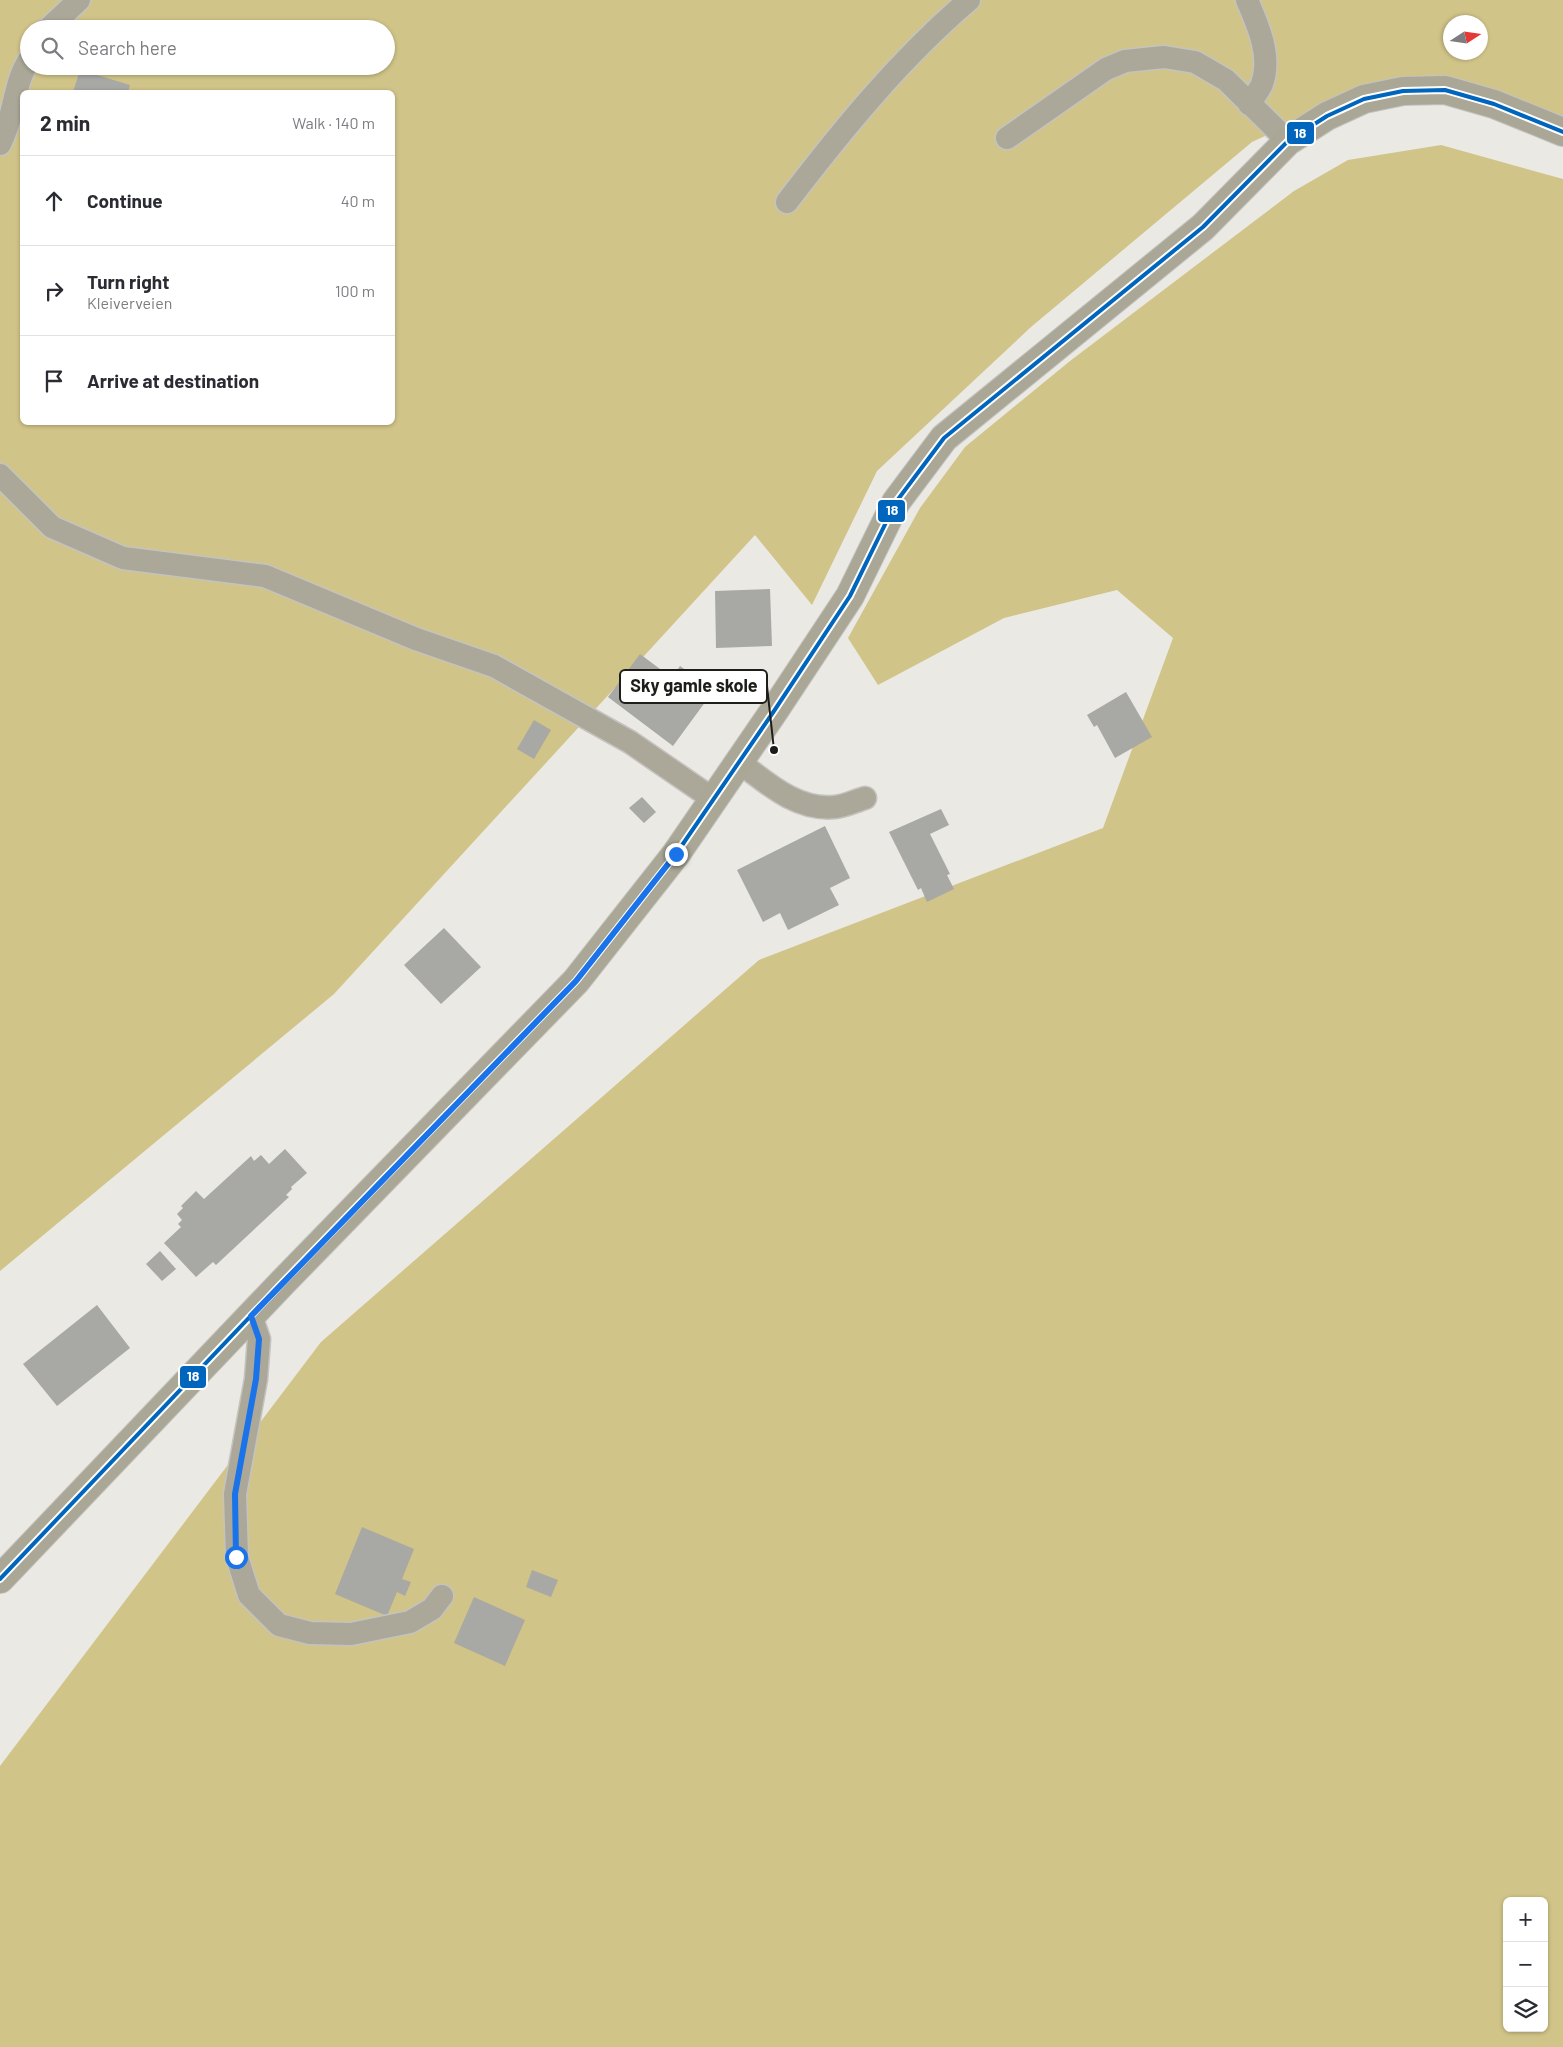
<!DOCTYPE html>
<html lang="en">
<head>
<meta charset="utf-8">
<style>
	:root { --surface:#fff; --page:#f2f2f3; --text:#2b2b33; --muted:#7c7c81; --line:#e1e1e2 }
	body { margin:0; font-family:Barlow,sans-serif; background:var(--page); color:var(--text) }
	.controls { position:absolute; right:15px; bottom:15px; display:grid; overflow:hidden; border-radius:8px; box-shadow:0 1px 4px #0004 }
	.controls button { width:45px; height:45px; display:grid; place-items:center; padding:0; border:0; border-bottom:1px solid var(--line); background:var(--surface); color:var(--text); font:25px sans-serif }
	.compass { position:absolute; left:1443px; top:15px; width:45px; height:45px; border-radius:50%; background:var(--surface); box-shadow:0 1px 4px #0004; rotate:78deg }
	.stop { position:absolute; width:15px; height:15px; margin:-11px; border:4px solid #1a73e8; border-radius:50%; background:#fff }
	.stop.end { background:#1a73e8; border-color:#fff; box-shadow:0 1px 5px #0008 }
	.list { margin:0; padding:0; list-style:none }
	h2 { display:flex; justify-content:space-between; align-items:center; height:65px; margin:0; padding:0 20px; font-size:21px }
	h2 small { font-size:16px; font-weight:400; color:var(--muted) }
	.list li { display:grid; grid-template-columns:32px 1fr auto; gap:15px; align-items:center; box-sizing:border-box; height:90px; padding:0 20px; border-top:1px solid var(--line) }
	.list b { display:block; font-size:19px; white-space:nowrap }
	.list p { margin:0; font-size:16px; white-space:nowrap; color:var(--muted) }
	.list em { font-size:16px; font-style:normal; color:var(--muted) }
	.icon { flex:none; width:28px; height:28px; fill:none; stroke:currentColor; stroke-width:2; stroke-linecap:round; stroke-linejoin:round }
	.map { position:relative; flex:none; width:1563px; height:2047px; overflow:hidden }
	.search { position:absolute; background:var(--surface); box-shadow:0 1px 4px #0004; left:20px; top:20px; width:375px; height:55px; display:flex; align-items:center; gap:12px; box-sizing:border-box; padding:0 18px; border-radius:28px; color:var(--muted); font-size:19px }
	.panel { position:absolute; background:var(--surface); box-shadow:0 1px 4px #0004; left:20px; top:90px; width:375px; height:335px; border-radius:8px }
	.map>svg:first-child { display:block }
	.forest { fill:#d1c488; fill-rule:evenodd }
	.building { fill:#a8a8a4 }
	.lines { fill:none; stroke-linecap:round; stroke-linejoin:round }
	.lane-casing { stroke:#c4c3c0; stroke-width:25 }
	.secondary-casing { stroke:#c4c3c0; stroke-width:30 }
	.lane { stroke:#aba899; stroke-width:22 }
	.secondary { stroke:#aaa797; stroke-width:28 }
	.bus-1-casing { stroke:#fff; stroke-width:8 }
	.bus-1 { stroke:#0065bd; stroke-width:4 }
	.route { stroke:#1a73e8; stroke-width:6 }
	.leader { fill:none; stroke:#1e1d1a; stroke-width:2 }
	.callout-dot { fill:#1e1d1a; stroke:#fff; stroke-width:2 }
	.callout { fill:#fff; stroke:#1e1d1a; stroke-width:2 }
	.callout-label { font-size:18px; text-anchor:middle; font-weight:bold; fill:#1e1d1a }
	.line-badge { stroke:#fff; stroke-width:2 }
	.badge-label { font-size:14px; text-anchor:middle; font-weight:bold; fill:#fff }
</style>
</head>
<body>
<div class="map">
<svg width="1563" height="2047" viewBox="0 0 1563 2047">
	<rect width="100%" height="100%" fill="#eae9e4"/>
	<!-- forest -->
	<path class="forest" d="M0,0H1563V131L1496,104L1358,93L1252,142L1031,327L877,471L812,605L755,535L334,994L0,1271ZM1450,22H1480V52H1450ZM29,29H386V66H29ZM22,92H392V422H22Z
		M1441,145L1563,179V2047H0V1766L321,1342L759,960L1103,828L1173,638L1117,590L1004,618L878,685L848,638L920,508L965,447L1070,361L1294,191L1348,160ZM1507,1901H1544V2028H1507Z"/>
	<!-- building -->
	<path class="building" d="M85,66H100L97,75L130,85L128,92H73L80,70L83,71Z
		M770,589L772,646L716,648L715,591Z
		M640,654L672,678L680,666L714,690L673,746L608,697Z
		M1126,692L1152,737L1115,758L1097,725L1094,727L1087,715Z
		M534,720L551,730L534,759L517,749Z
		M642,797L656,812L644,823L629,808Z
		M941,809L949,825L930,834L950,874L947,875L954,889L927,902L921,888L918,890L889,832Z
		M825,826L850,878L830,888L839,905L788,930L780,913L763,922L737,870Z
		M444,928L481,967L441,1004L404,965Z
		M285,1149L307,1173L291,1187L292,1189L286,1195L289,1197L216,1265L213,1262L196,1277L164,1243L181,1227L178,1224L182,1220L177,1214L183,1208L181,1206L196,1191L204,1199L251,1156L254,1161L261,1155L269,1164Z
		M160,1251L176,1269L162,1281L146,1264Z
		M97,1305L130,1348L57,1406L23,1364Z
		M362,1527L414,1549L402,1579L411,1582L405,1596L397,1592L387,1616L335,1594Z
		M532,1570L558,1580L551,1597L526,1587Z
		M474,1597L525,1620L505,1666L454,1643Z"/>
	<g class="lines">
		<!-- lane casing -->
		<g class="lane-casing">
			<path id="lane" d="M1247,0C1258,25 1272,57 1262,84C1259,91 1253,98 1249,104
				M48,29L79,0
				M1007,138L1106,69L1125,61L1164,57L1195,62L1226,80L1288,141
				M0,144C15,116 13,85 29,60
				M787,202C842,130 900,59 969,0
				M0,475L52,527L123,558L265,576L416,639L494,666L630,742L713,799
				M739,762C767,783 797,811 835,807C845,806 855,801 865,798
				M251,1316L259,1339L256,1379L235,1494L237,1557L249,1595L279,1625L310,1633L351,1634L410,1622L432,1609L442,1596"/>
		</g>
		<!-- secondary casing -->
		<g class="secondary-casing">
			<path id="secondary" d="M0,1579L283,1282L576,981L676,854L774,711L850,596L896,502L944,438L1203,227L1288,141L1327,116L1364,99L1403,91L1445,90L1494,104L1563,132"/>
		</g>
		<!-- lane -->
		<use href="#lane" class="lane"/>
		<!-- secondary -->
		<use href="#secondary" class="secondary"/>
		<!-- bus-1 casing -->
		<g class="bus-1-casing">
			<path id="bus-1" d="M0,1579L283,1282L576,981L676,854L774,711L850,596L896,502L944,438L1203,227L1288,141L1327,116L1364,99L1403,91L1445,90L1494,104L1563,132"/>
		</g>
		<!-- bus-1 -->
		<use href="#bus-1" class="bus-1"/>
	</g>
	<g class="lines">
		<!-- route -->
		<path class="route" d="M236,1557L235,1494L256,1379L259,1339L251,1316L576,981L676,854"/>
	</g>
	<!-- callouts -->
	<path class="leader" d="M774 750L767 686"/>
	<circle class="callout-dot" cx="774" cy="750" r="5"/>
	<rect class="callout" x="620" y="670" width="147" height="33" rx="5"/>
	<g class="callout-label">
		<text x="694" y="692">Sky gamle skole</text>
	</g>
	<g class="line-badge">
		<rect x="1286" y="121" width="29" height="24" rx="5" fill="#0065bd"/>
		<rect x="877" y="499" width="29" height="24" rx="5" fill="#0065bd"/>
		<rect x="179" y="1365" width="28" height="24" rx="5" fill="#0065bd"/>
	</g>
	<g class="badge-label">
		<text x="1300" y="138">18</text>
		<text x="892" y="515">18</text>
		<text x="193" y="1381">18</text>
	</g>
</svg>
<div class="controls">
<button>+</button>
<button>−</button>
<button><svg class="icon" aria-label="layers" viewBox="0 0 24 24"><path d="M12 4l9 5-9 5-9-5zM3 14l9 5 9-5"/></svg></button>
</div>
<svg class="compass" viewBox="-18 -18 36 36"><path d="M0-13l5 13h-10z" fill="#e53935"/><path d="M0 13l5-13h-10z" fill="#7c7c81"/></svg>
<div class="stop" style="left:236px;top:1557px"></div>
<div class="stop end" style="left:676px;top:854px"></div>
<div class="search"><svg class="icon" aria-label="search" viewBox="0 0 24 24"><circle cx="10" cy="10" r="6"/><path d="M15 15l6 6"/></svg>Search here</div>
<section class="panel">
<h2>2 min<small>Walk · 140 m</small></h2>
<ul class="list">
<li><svg class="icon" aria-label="ahead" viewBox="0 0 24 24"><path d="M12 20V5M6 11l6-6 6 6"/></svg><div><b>Continue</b></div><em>40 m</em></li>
<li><svg class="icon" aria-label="right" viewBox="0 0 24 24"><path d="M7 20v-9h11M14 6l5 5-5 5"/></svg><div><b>Turn right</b><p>Kleiverveien</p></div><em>100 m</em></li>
<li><svg class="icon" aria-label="arrive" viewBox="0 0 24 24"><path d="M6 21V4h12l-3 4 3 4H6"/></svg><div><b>Arrive at destination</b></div></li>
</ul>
</section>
</div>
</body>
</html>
